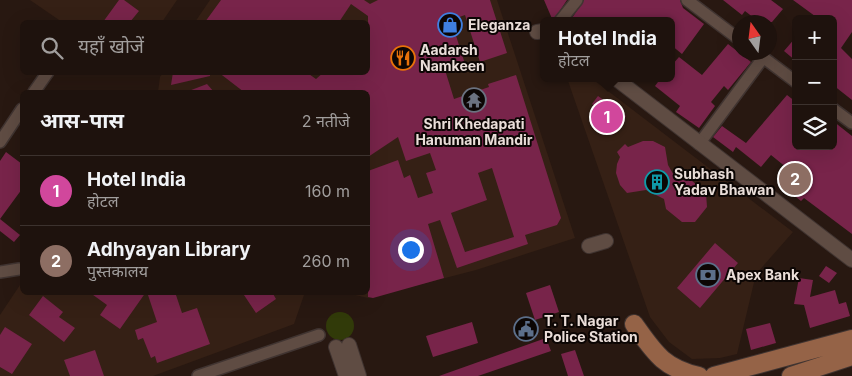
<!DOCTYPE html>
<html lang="hi">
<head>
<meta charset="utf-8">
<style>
	:root { --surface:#1e120d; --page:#2b201b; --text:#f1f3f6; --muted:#a19e9d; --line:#3c322e; --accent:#d93025 }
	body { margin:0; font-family:Inter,"Noto Sans Devanagari",sans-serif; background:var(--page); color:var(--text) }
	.controls { position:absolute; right:15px; top:15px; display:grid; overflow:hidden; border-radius:8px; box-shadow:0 5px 20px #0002 }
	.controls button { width:45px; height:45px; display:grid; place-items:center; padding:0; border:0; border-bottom:1px solid var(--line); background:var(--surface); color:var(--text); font:25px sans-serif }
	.compass { position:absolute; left:732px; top:15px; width:45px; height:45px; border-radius:50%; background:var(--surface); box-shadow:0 5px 20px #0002; rotate:346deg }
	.you { position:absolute; left:410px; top:249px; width:18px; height:18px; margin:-12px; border:4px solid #fff; border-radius:50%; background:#1a73e8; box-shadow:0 0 0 8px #1a73e833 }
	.badge { display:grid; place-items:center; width:32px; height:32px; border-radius:50%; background:var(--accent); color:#fff; font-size:16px; font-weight:700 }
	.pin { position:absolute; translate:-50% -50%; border:2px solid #fff; box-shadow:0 1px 5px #0006 }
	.popup { position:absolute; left:540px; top:17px; width:135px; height:65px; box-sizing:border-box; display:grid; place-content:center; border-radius:8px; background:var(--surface); filter:drop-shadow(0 1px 4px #0005); font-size:16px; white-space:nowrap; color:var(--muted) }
	.popup b { font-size:19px; color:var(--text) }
	.popup::after { content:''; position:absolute; left:50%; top:100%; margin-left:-10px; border:10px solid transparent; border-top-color:var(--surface) }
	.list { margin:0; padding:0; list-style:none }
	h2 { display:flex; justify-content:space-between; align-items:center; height:65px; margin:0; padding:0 20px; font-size:21px }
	h2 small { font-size:16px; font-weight:400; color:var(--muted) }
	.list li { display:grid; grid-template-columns:32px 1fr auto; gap:15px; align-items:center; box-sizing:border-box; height:70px; padding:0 20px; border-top:1px solid var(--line) }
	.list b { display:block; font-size:19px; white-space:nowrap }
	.list p { margin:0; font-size:16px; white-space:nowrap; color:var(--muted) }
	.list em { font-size:16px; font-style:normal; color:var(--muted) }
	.icon { flex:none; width:28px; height:28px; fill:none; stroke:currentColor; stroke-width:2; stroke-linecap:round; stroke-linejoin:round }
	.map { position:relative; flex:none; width:852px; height:376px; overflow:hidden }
	.search { position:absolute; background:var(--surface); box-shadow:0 5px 20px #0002; left:20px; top:20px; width:350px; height:55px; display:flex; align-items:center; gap:12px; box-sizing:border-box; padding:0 18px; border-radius:8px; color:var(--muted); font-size:19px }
	.panel { position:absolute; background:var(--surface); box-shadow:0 5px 20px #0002; left:20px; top:90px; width:350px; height:205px; border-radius:8px }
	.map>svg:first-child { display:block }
	.built { fill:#352015 }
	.green { fill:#313a09 }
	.building { fill:#78244a; fill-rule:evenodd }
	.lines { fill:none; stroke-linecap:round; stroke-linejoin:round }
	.minor-casing { stroke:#403431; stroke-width:14 }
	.tertiary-casing { stroke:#403431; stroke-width:16 }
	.primary-casing { stroke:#403431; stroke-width:20 }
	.minor { stroke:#5f4c43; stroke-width:11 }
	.tertiary { stroke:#5f4c43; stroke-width:14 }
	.primary { stroke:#956347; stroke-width:18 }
	.labels { text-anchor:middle; stroke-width:4; stroke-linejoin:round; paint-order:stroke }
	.poi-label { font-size:14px; font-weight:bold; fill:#eaded9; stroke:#0c0604; text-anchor:start }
</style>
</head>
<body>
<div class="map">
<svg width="852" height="376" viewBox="0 0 852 376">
	<rect width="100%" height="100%" fill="#281811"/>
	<!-- built -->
	<path class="built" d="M30,0H177L162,22H62Z
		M210,0H497L575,238L476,270L368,298L347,293L368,292V92H158L160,77L163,73L368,72V22H195Z
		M567,78H591L793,232L756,274L737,354L720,358L692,359L669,342L650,317Z
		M22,282V292H303L304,295L294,324L153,376H0V315Z"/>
	<!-- green -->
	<path class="green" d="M326 326a14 14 0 1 1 28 0a14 14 0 1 1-28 0Z"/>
	<!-- building -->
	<path class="building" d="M119,0H124L139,11L130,22H103Z
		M221,0H364L370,4L378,0H490L507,53L480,62L465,15L451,20L465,64L445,70L454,99L489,87L488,84L516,75L561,218L557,225L525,235L528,244L457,268L440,220L428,224L444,278L373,298L368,297V171L398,160L404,178L410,175L418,198L433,193L426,173L436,170L430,153L406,161L398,137L368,157V92H244L218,72H306L316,79L324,72H368V16L351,4L339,22H205ZM492,168L514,237L465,252L451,213L487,200L478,173Z
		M544,0H567L553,21Z
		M584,0H680L683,8L704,24L682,54L671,45V21H570Z
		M723,0H771L783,9L772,22H759L745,11L742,15Z
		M793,0H852V32L841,48L852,59V100L833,85V19H819Z
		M796,37V61L784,51Z
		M728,44L751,62L728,90L724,86L711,102L715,106L699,128L676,112L680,106L655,86L661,78H671V66L679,57L702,75Z
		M173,72H210V76L171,85Z
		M207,84L214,92H186Z
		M787,95L796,102V146H833V121L852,136V234L804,198L801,201L781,185L792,172L771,155L761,167L736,147L733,152L713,137L722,126L746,143Z
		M598,96L626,116L612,135L599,125L606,115L592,104Z
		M643,141H653L665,147L668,165L676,179L691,180L706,193L707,207L695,222H682L666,209L664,199L646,190L627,193L620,185L616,173L617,164L620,157L617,152L625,144L628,147Z
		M6,152L22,164V189L0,219L20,235L14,242L0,231V161Z
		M715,243L738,263L700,308L677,288Z
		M826,266L837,273L829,283L819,276Z
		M799,278L813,280L810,297L835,290L839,304L846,302L850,316L810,328L804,305L794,304Z
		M550,285L559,312L535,320L526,293Z
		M89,292H146L120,329L100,315L107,305Z
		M147,292H175L182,313L197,308L210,344L157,363L155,356L151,358L143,338L138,340L135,330L157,322Z
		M242,292H272L276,299L256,313Z
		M43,296L63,312L59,317L75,328L64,342L29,315Z
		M472,322L478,343L433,357L426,336Z
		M770,323L776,343L751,350L746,329Z
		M5,327L32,344L12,374L0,367V335Z
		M546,338L551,351L478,376H439Z
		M95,350L104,376H70L64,360Z
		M575,350L584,376H568L561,354Z"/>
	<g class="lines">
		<!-- minor casing -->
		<g class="minor-casing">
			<path id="minor" d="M687,0L740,40
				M560,21L577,0
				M756,52L796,82
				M34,92L48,72
				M833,109L852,123
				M0,142L22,109
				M699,144L763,58
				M0,272L19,269
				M198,376L319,335"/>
		</g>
		<!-- tertiary casing -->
		<g class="tertiary-casing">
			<path id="tertiary" d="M537,32L543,31
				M615,78L852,260
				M589,246L606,241
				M349,345L359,376
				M336,347L346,376"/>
		</g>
		<!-- primary casing -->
		<g class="primary-casing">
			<path id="primary" d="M634,324C654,352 663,368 699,376
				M714,376L852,339
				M791,376L852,356"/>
		</g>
		<!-- minor -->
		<use href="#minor" class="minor"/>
		<!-- tertiary -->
		<use href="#tertiary" class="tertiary"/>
		<!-- primary -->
		<use href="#primary" class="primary"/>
	</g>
	<!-- icons -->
	<defs>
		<g id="shop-ring" transform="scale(1.25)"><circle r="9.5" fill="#0c0604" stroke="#3f7fe0" stroke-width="1.5"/><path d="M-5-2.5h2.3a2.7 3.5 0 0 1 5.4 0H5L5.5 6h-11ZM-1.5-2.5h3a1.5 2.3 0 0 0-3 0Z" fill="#3f7fe0"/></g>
		<g id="restaurant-ring" transform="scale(1.25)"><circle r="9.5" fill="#0c0604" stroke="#e8710a" stroke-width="1.5"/><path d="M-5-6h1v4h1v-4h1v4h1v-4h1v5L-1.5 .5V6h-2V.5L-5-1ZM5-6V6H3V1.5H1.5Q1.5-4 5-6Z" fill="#e8710a"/></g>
		<g id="temple-ring" transform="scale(1.25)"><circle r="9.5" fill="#0c0604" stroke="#6b7280" stroke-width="1.5"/><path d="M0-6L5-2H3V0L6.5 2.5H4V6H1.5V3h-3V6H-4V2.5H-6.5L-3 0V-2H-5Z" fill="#6b7280"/></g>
		<g id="building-ring" transform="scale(1.25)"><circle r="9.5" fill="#0c0604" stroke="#0f9aa8" stroke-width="1.5"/><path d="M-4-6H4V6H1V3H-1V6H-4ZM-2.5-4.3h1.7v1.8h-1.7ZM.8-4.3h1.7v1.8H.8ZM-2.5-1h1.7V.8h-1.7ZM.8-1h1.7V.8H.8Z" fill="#0f9aa8"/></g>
		<g id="bank-ring" transform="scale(1.25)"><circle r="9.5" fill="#0c0604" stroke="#5c6f8a" stroke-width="1.5"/><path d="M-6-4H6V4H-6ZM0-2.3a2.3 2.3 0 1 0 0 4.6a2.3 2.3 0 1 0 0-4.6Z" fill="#5c6f8a"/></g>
		<g id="civic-ring" transform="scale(1.25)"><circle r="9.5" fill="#0c0604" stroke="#5c6f8a" stroke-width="1.5"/><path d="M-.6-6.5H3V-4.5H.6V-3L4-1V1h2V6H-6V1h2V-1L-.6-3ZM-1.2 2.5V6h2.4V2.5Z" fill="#5c6f8a"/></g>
	</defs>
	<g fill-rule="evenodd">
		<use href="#shop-ring" x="450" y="25"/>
		<use href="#restaurant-ring" x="403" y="58"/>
		<use href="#temple-ring" x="474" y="100"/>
		<use href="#building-ring" x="657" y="182"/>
		<use href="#bank-ring" x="708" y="275"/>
		<use href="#civic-ring" x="526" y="329"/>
	</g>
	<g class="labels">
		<!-- poi labels -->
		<g class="poi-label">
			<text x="468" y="30">Eleganza</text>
			<text x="420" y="55">Aadarsh<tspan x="420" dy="16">Namkeen</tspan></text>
			<text x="474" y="129" text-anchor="middle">Shri Khedapati<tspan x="474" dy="16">Hanuman Mandir</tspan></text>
			<text x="674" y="179">Subhash<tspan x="674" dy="16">Yadav Bhawan</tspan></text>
			<text x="726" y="280">Apex Bank</text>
			<text x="544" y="326">T. T. Nagar<tspan x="544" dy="16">Police Station</tspan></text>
		</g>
	</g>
</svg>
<div class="controls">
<button>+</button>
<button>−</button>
<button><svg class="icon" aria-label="layers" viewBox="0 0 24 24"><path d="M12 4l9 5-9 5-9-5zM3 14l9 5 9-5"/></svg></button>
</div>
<svg class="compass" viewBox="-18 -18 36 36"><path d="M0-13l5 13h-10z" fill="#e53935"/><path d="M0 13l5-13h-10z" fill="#a19e9d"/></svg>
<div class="you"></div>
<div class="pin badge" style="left:607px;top:117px;background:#d1479c">1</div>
<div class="popup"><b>Hotel India</b>होटल</div>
<div class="pin badge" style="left:795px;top:179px;background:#8d6e63">2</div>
<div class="search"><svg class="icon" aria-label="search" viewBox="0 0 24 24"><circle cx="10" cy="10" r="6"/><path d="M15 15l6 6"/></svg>यहाँ खोजें</div>
<section class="panel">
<h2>आस-पास<small>2 नतीजे</small></h2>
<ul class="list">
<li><span class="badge" style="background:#d1479c">1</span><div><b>Hotel India</b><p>होटल</p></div><em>160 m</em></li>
<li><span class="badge" style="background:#8d6e63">2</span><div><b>Adhyayan Library</b><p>पुस्तकालय</p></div><em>260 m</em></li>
</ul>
</section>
</div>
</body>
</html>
